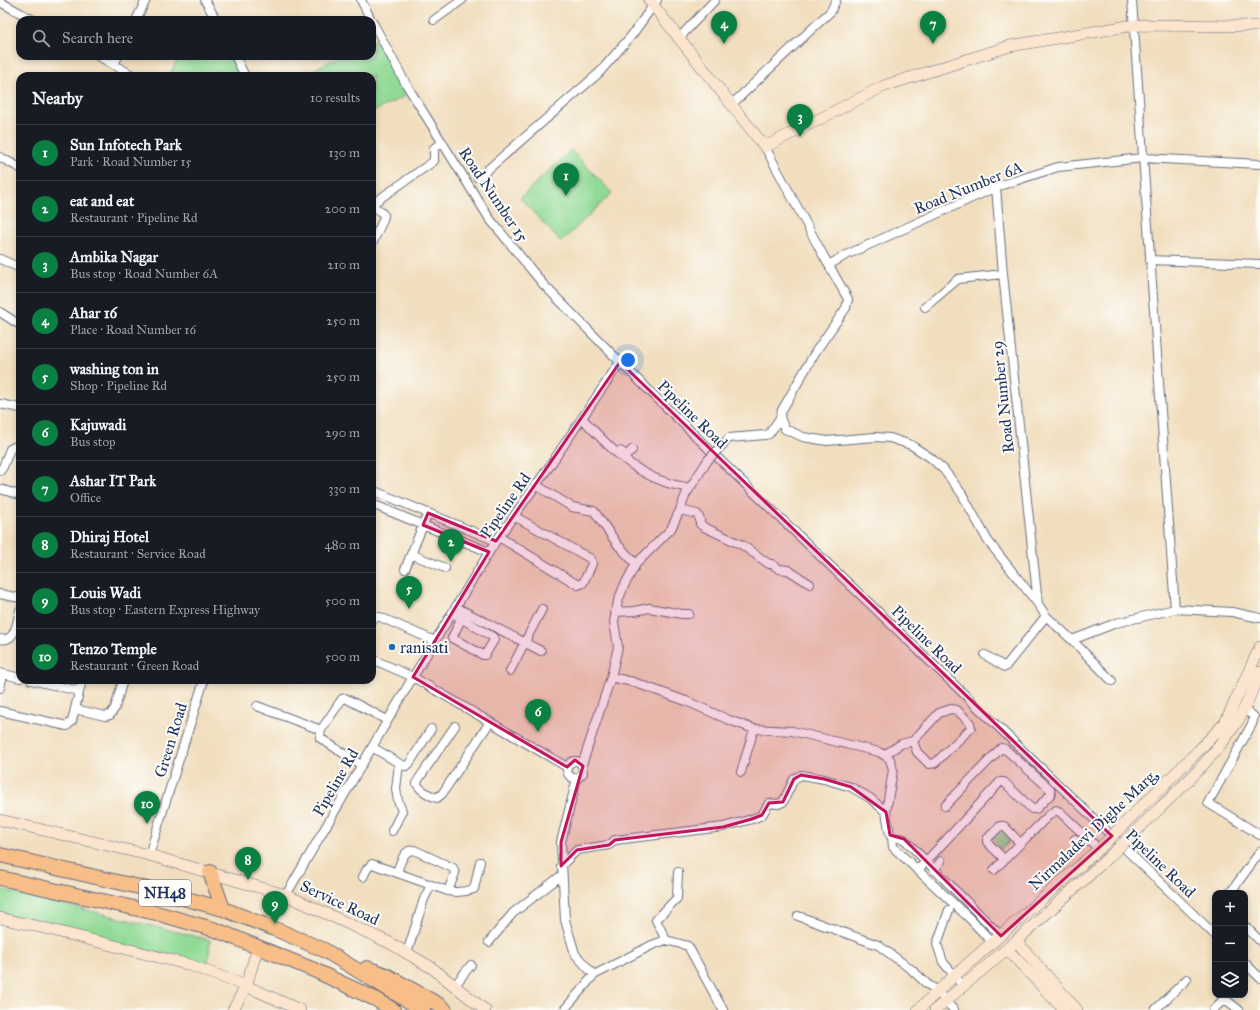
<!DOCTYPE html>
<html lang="en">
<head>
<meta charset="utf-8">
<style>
	:root { --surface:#171b24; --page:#20242c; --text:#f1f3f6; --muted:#9ea1a6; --line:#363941; --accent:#0b8043 }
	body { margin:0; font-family:"IM FELL Great Primer",serif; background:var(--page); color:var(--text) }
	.controls { position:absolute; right:12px; bottom:12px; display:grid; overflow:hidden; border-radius:8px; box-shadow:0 2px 6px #0003 }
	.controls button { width:36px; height:36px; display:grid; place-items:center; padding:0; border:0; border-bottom:1px solid var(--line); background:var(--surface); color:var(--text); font:20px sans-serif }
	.you { position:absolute; left:628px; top:360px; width:14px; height:14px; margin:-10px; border:3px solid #fff; border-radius:50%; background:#1a73e8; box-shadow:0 0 0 6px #1a73e833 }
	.badge { display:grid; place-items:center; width:26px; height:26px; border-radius:50%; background:var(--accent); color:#fff; font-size:13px; font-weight:700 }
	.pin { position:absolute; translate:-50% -33px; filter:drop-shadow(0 1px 2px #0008) }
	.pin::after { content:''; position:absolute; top:21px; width:14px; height:12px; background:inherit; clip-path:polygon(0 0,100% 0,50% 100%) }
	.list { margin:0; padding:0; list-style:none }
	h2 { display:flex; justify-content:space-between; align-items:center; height:52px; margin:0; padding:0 16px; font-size:17px }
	h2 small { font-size:13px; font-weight:400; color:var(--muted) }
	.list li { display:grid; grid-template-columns:26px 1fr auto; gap:12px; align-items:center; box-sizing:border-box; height:56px; padding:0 16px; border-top:1px solid var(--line) }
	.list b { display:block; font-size:15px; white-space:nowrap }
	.list p { margin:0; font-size:13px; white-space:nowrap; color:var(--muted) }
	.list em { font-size:13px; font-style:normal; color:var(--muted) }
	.icon { flex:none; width:22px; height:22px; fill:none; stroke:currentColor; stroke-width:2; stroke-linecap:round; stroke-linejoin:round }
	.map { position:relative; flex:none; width:1260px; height:1010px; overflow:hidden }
	.search { position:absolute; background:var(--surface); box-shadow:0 2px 6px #0003; left:16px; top:16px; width:360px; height:44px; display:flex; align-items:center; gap:10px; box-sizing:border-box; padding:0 14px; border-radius:12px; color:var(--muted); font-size:15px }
	.panel { position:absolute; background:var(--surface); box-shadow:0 2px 6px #0003; left:16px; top:72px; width:360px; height:612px; border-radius:12px }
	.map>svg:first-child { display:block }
	.green { fill:#91da95; stroke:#56847a }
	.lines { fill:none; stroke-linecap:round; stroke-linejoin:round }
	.street-casing { stroke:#666c80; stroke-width:10 }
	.secondary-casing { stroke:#666c80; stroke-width:12 }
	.highway-casing { stroke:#666c80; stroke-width:16 }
	.street { stroke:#fff; stroke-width:8 }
	.secondary { stroke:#fce5cf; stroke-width:11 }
	.highway { stroke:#f7be88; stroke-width:14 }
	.street-bridge-casing { stroke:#666c80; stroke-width:10; stroke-linecap:butt }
	.secondary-bridge-casing { stroke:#666c80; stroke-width:12; stroke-linecap:butt }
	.street-bridge { stroke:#fff; stroke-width:8 }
	.secondary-bridge { stroke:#fce5cf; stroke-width:11 }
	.marked { fill:#c2185b; fill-opacity:0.2; stroke:#c2185b; stroke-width:3; stroke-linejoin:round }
	.poi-dot { fill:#1f6fb2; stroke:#fdfcf7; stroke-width:1.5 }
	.labels { text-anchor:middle; stroke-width:4; stroke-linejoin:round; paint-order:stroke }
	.shield { fill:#fdfcf7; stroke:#5f6c8c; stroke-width:1 }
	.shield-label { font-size:15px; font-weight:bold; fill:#1b2f5e }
	.street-label { font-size:16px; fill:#1b2f5e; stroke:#fdfcf7 }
	.poi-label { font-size:16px; fill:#1b2f5e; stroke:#fdfcf7; text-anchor:start }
</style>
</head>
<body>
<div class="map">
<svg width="1260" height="1010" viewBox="0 0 1260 1010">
	<rect width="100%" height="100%" fill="#fdfcf7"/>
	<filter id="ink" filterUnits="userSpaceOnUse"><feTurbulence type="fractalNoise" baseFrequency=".025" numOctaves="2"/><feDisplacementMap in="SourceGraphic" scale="8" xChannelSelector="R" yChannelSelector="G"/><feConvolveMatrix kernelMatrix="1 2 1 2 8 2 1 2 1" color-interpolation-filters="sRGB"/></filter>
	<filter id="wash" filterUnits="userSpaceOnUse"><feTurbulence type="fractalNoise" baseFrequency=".012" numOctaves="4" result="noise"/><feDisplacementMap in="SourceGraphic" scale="16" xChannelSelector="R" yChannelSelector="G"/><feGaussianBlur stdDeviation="0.9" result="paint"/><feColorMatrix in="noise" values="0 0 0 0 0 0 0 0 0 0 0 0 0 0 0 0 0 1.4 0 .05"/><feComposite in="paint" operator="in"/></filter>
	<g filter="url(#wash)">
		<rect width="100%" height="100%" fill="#f1debe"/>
		<!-- green -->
		<path class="green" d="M376,39L405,96L372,112V76H301L341,56H372V41Z
			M179,56H232L242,76H169Z
			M571,150L612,193L561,242L520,198Z
			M1001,827L1012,839L1001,850L992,838Z
			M0,889L210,940L208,965L0,917Z"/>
	</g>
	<g filter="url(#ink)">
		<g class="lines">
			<!-- street casing -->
			<g class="street-casing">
				<path id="street" d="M205,0L216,20
					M361,0L371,20
					M1132,0L1175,609
					M2,3L33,20
					M136,20L146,0
					M434,20L462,0
					M372,21L406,84L489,218L543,284L620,362L721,461L1215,935
					M679,38L715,0
					M98,56L134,76
					M235,56L245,76
					M114,65L118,56
					M731,105L831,11L836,0
					M765,147L823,255L848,299L846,308L816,351L782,410L780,418L785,429L803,437L827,441L875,437L890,438L911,445L931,458L944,470L962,494L988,541L1038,604L1046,616L1072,640L1116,623L1175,609L1232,612L1260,618
					M0,157L20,168
					M478,178L599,73L632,35L657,0
					M996,187L1003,274L1038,604
					M372,244L383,220L384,215L374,206L375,202L434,161V148L443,143
					M0,259L20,268
					M1150,260L1260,264
					M829,265L844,256L996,187L1058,167L1143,158L1260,164
					M925,307L958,279L1003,274
					M0,312L20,325
					M0,404L20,408
					M582,418C605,443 631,471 665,482C673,485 681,486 689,488
					M729,438L765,435L769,434L780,418
					M620,451L627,455L632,450
					M0,471L3,467L10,449L20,444
					M536,485L572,507L594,511L618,545L636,564
					M0,489L20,495
					M372,490L496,541
					M372,504L489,552
					M680,510L697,514L700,519V524L704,527L742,545L769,564H772L779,569L788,570L810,584
					M499,537L578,585L583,583L592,564L591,559L514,516
					M411,554L445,568
					M405,569L428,513
					M0,594L20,598
					M456,607L541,651
					M615,612L635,611L649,608L682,614H689
					M452,613L493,637L494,640L485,655H483L452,638L461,619
					M372,621L375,617H380L435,641
					M0,639C16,643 17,621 20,610
					M1072,640L1112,681
					M985,655L1005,667L1046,616
					M372,659L413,677L567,767
					M510,671L542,609
					M0,673L20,678
					M611,677L618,647L614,622L618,601L624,586L636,564L671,529L680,510L686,494L708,460
					M31,680L79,691
					M0,688L3,674
					M257,706L321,730
					M1244,708L1254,717L1252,724L1208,803L1260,835
					M75,709L105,716L110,715L115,708L123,680
					M0,711L67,726L72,721L82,680
					M455,726L418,780L417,784C420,790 430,796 437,798L442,794L490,722
					M372,747L402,765L406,766L409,764L431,729
					M884,755L901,744L913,741L939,713L951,709L957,710L970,723L971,728L935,763L929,764L917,752L913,741
					M361,765L320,738L321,730L342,699L345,698L387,720
					M582,765C579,761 576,760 571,762L567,767C566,778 576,782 583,773L582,765L611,677L633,682L686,701L729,720L754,729L792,731L879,752L890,759L893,770L886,812
					M741,772L754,729
					M577,778L561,842L565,920L575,954L594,975
					M392,831L402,811L398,801L396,789L399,764
					M1075,839C1080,843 1084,842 1090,840
					M149,855L204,680
					M1004,859L987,842V839L1000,826H1004L1020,843
					M561,866L577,850L609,845L615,840L723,827L752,819L762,815L769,803L778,804L783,802L794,779L801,775L824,779L851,787L870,798L886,812L890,835L892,837
					M918,870L1000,782H1004L1032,809H1036L1051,794L1050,789L1005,749L1001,748L945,806
					M934,870L941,861
					M994,870L1049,815L1056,810L1060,812L1099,849
					M397,872C400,865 403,849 414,850L453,868L455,873L448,891
					M363,877L367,869L372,864L375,865L448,891C458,893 465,892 474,889L480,862
					M1230,893L1260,852
					M286,895L413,677L496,541L549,467L620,362
					M949,910L937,944L943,962L963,986
					M798,916L878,945L912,970L927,984L938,991L945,1001L954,1010
					M1245,926L1260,941
					M666,940L656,920L677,898L678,872
					M489,942L513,913L562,875
					M993,943L969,918L893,847L892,837L904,839L1001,936
					M407,953L424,899L431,885
					M1245,963L1260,978
					M455,985L471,965
					M564,1010L594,975L652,945L666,940L688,946L723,1010
					M1155,1010L1187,979
					M1213,1010L1223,1000L1229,1002L1239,1010"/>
			</g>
			<!-- secondary casing -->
			<g class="secondary-casing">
				<path id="secondary" d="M649,0L765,147L884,86L1010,46L1134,25L1260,26
					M1131,817L1198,751L1225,723L1260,647
					M0,820L149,855L286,895L390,943L432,968L485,1010
					M1141,826C1172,796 1205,767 1230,732C1244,714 1251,692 1260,672
					M0,918L44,928L190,965L246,986L300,1010
					M1016,941L1077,1010
					M1007,949L1064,1010
					M233,1010L246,986L258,947
					M918,1010L954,976L1101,847
					M935,1010L1016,941L1109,857"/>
			</g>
			<!-- highway casing -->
			<g class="highway-casing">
				<path id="highway" d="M0,855L161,892L223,909L275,929L324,950L423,1010
					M210,872L223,909
					M0,878L156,913L216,930L314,970L375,999L393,1010
					M367,968L386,975L439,1005L445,1010"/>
			</g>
			<!-- street -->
			<use href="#street" class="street"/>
			<!-- secondary -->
			<use href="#secondary" class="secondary"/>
			<!-- highway -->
			<use href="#highway" class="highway"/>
			<!-- street-bridge casing -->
			<g class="street-bridge-casing">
				<path id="street-bridge" d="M708,460L729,438"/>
			</g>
			<!-- secondary-bridge casing -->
			<g class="secondary-bridge-casing">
				<path id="secondary-bridge" d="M1101,847L1131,817
					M1109,857L1141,826"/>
			</g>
			<!-- street-bridge -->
			<use href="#street-bridge" class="street-bridge"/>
			<!-- secondary-bridge -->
			<use href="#secondary-bridge" class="secondary-bridge"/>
		</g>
	</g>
	<!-- marked area -->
	<path class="marked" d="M620,362L1112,836L1001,936L904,839L890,835L886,812L851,787L824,779L801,775L794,779L783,802L769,803L762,815L752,819L723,827L615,840L609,845L577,850L561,866V842L583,766L575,760L567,767L413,677L489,552L423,525L428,513L496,541Z"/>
	<!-- markers -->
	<circle class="poi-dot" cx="392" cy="647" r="4"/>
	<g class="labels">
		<!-- shield labels -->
		<rect class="shield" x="139" y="880" width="52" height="26" rx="3"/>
		<g class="shield-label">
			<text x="165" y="898">NH48</text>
		</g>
		<!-- street labels -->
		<g class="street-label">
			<text transform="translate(968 187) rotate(-22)" y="6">Road Number 6A</text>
			<text transform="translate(494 194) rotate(56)" y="6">Road Number 15</text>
			<text transform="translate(1002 397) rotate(-96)" y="6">Road Number 29</text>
			<text transform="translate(693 414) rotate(44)" y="6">Pipeline Road</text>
			<text transform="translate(505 505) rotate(-55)" y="6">Pipeline Rd</text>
			<text transform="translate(927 639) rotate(44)" y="6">Pipeline Road</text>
			<text transform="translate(170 740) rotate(-73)" y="6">Green Road</text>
			<text transform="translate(335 782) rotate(-60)" y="6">Pipeline Rd</text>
			<text transform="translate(1093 829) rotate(-43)" y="6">Nirmaladevi Dighe Marg,</text>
			<text transform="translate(1161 863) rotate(44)" y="6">Pipeline Road</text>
			<text transform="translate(340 902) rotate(25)" y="6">Service Road</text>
		</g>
		<!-- poi labels -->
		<g class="poi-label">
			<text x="400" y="653">ranisati</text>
		</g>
	</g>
</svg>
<div class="controls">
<button>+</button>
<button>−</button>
<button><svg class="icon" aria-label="layers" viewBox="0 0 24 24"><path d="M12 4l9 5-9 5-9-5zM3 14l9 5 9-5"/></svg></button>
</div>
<div class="you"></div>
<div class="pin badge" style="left:566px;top:196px">1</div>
<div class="pin badge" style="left:451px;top:562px">2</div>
<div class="pin badge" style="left:800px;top:137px">3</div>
<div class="pin badge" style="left:724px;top:44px">4</div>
<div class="pin badge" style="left:409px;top:609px">5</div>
<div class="pin badge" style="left:538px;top:732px">6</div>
<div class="pin badge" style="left:933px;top:44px">7</div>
<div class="pin badge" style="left:248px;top:880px">8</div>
<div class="pin badge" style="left:275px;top:924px">9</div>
<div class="pin badge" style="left:147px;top:824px">10</div>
<div class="search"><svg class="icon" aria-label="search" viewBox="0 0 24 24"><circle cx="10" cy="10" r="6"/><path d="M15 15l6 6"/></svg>Search here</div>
<section class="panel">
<h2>Nearby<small>10 results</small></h2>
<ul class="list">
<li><span class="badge">1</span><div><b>Sun Infotech Park</b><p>Park · Road Number 15</p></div><em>130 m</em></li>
<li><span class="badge">2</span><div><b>eat and eat</b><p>Restaurant · Pipeline Rd</p></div><em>200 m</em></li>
<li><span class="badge">3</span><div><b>Ambika Nagar</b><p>Bus stop · Road Number 6A</p></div><em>210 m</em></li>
<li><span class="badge">4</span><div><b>Ahar 16</b><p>Place · Road Number 16</p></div><em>250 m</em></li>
<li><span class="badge">5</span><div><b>washing ton in</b><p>Shop · Pipeline Rd</p></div><em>250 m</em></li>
<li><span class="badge">6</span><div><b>Kajuwadi</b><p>Bus stop</p></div><em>290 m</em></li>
<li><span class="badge">7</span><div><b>Ashar IT Park</b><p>Office</p></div><em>330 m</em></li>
<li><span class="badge">8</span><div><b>Dhiraj Hotel</b><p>Restaurant · Service Road</p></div><em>480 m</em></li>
<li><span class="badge">9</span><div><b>Louis Wadi</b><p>Bus stop · Eastern Express Highway</p></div><em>500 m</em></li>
<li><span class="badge">10</span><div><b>Tenzo Temple</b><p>Restaurant · Green Road</p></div><em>500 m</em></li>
</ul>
</section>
</div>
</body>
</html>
